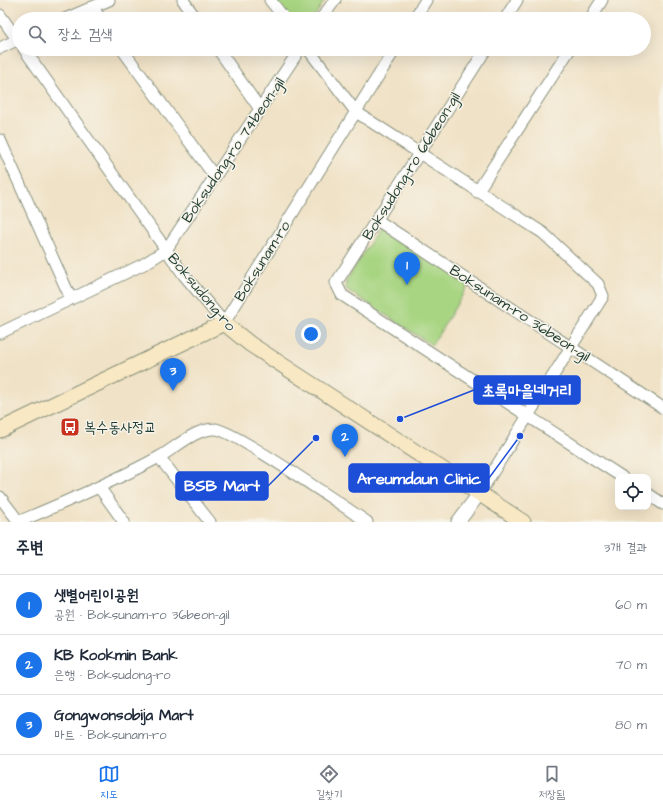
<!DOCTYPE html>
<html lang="ko">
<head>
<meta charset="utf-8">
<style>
	:root { --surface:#fff; --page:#f6f6f7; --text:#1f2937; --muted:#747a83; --line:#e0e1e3; --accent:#1a73e8 }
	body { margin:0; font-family:"Architects Daughter","Poor Story",sans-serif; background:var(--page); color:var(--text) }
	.controls { position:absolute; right:12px; bottom:12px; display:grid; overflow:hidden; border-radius:8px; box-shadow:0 4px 16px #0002 }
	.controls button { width:36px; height:36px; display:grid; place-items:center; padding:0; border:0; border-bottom:1px solid var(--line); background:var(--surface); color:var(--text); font:20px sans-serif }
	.you { position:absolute; left:311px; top:334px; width:14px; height:14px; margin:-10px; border:3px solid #fff; border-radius:50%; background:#1a73e8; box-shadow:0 0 0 6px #1a73e833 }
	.badge { display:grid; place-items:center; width:26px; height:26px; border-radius:50%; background:var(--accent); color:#fff; font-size:13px; font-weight:700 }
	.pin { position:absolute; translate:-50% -33px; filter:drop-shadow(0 1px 2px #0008) }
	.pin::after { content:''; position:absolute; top:21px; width:14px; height:12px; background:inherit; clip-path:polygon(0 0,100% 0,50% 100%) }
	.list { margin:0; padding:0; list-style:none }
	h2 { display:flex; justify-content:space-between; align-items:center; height:52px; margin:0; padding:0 16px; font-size:17px }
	h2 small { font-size:13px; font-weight:400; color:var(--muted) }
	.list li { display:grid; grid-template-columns:26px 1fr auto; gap:12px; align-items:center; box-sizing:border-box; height:60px; padding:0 16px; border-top:1px solid var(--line) }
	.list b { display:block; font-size:15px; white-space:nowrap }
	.list p { margin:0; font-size:13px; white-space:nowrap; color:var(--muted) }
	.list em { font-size:13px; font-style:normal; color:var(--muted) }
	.icon { flex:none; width:22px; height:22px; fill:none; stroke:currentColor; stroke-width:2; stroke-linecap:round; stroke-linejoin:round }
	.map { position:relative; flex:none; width:663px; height:522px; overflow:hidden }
	.search { position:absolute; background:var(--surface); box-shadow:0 4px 16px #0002; left:12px; right:12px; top:12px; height:44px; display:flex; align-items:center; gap:10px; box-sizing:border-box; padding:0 14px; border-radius:22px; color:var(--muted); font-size:15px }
	.sheet { height:232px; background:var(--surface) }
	nav { display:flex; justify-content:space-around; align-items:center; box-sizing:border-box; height:56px; border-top:1px solid var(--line); background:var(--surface); font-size:11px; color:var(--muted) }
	nav a { display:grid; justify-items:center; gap:2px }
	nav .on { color:var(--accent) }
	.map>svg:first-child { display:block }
	.green { fill:#a8d582; stroke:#64895b }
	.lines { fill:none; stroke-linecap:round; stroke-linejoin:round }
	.minor-casing { stroke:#88907d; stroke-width:13 }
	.tertiary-casing { stroke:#88907d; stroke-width:15 }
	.secondary-casing { stroke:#88907d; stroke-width:17 }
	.minor { stroke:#fff; stroke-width:11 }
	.tertiary { stroke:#fff; stroke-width:13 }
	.secondary { stroke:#f8e8c3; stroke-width:15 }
	.labels { text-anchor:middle; stroke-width:3; stroke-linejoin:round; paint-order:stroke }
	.street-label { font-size:15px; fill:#1f3d34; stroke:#f7f3e8 }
	.poi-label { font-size:15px; fill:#1f3d34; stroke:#f7f3e8; text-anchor:start }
	.leader { fill:none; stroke:#1d4ed8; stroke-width:1.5 }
	.callout-dot { fill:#1d4ed8; stroke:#f7f3e8; stroke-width:1.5 }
	.callout { fill:#1d4ed8; stroke:#1d4ed8; stroke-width:1.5 }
	.callout-label { font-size:16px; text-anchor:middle; font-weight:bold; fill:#fff }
</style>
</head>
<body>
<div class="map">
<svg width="663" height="522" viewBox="0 0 663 522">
	<rect width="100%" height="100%" fill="#f7f3e8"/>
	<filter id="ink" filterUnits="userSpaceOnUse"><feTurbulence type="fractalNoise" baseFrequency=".025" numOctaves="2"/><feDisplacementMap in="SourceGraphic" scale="8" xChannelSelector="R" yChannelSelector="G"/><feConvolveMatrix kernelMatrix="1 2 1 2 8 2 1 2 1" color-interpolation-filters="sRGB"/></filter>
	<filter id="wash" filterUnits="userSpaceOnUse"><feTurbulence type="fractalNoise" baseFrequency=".012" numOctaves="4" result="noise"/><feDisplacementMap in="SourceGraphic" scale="16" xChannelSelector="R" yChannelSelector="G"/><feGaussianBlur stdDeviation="0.9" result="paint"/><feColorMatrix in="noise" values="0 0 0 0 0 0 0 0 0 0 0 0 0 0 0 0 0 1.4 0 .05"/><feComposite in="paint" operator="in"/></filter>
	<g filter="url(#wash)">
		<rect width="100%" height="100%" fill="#f0e2c6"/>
		<!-- green -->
		<path class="green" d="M273,0H325L313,19H286Z
			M382,224L471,281L432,345L346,289V281Z"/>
	</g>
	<g filter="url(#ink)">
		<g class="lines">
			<!-- minor casing -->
			<g class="minor-casing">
				<path id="minor" d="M183,0L196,19
					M270,0L285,19
					M92,7L101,19
					M0,15L19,42
					M65,19L109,0
					M321,19L335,0
					M414,19L426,0
					M505,19L517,0
					M590,19L602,0
					M0,48L19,39
					M24,49L184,275L224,323L395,49
					M122,49L215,177
					M218,49L260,109
					M308,49L356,112L543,233L598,284L603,296L479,494
					M486,49L336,283L342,295L622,477
					M0,140L71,299
					M477,192L570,49
					M377,220L663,408
					M0,333L144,264L166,250L300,49
					M159,457L210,522
					M99,487L124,522
					M648,494L663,504
					M0,497L19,522
					M18,522C65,502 113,482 159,457C176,448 194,429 215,429C230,428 346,508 367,522"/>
			</g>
			<!-- tertiary casing -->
			<g class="tertiary-casing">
				<path id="tertiary" d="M458,522L479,494"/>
			</g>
			<!-- secondary casing -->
			<g class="secondary-casing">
				<path id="secondary" d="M0,430L224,323L250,344L523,522"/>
			</g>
			<!-- minor -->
			<use href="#minor" class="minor"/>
			<!-- tertiary -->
			<use href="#tertiary" class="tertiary"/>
			<!-- secondary -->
			<use href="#secondary" class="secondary"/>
		</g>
	</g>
	<!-- icons -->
	<defs>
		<g id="bus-square" transform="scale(1)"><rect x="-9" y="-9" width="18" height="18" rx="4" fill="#c8321e" stroke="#f7f3e8"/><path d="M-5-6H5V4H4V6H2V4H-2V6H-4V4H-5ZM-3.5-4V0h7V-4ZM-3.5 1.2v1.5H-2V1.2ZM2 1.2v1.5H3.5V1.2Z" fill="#fff"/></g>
	</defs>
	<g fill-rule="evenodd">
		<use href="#bus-square" x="70" y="427"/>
	</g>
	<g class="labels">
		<!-- street labels -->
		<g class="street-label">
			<text transform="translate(233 150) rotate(-56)" y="5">Boksudong-ro 74beon-gil</text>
			<text transform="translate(411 166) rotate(-58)" y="5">Boksudong-ro 66beon-gil</text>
			<text transform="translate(262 261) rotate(-58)" y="5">Boksunam-ro</text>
			<text transform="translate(202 292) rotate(50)" y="5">Boksudong-ro</text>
			<text transform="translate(520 313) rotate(33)" y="5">Boksunam-ro 36beon-gil</text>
		</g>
		<!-- poi labels -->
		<g class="poi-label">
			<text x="84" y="432">복수동사정교</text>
		</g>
	</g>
	<!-- callouts -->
	<path class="leader" d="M400 419L474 390M520 436L489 478M316 438L268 486"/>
	<g class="callout-dot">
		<circle cx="400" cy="419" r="4"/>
		<circle cx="520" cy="436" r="4"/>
		<circle cx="316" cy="438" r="4"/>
	</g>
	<g class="callout">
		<rect x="474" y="376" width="106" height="28" rx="4"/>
		<rect x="349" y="464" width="140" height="28" rx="4"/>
		<rect x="176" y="472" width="92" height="28" rx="4"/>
	</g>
	<g class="callout-label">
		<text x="527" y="396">초록마을네거리</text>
		<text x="419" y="484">Areumdaun Clinic</text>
		<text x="222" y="491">BSB Mart</text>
	</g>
</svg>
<div class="controls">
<button><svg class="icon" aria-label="locate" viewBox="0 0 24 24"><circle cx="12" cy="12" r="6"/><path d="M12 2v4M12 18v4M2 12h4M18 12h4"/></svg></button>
</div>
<div class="you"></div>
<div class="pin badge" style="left:407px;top:285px">1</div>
<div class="pin badge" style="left:345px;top:457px">2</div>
<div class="pin badge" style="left:173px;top:391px">3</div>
<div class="search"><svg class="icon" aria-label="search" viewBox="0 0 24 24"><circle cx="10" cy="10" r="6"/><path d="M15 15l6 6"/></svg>장소 검색</div>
</div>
<section class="sheet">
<h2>주변<small>3개 결과</small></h2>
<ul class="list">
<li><span class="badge">1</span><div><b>샛별어린이공원</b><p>공원 · Boksunam-ro 36beon-gil</p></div><em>60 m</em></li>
<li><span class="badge">2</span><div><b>KB Kookmin Bank</b><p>은행 · Boksudong-ro</p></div><em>70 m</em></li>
<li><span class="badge">3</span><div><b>Gongwonsobija Mart</b><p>마트 · Boksunam-ro</p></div><em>80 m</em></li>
</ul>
</section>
<nav>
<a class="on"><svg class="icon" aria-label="map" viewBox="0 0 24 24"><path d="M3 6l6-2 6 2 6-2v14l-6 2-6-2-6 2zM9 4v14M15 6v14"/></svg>지도</a>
<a><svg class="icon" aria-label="directions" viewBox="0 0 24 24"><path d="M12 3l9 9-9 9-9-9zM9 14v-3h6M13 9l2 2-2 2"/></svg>길찾기</a>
<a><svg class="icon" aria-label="saved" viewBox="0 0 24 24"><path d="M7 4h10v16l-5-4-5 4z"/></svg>저장됨</a>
</nav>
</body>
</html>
